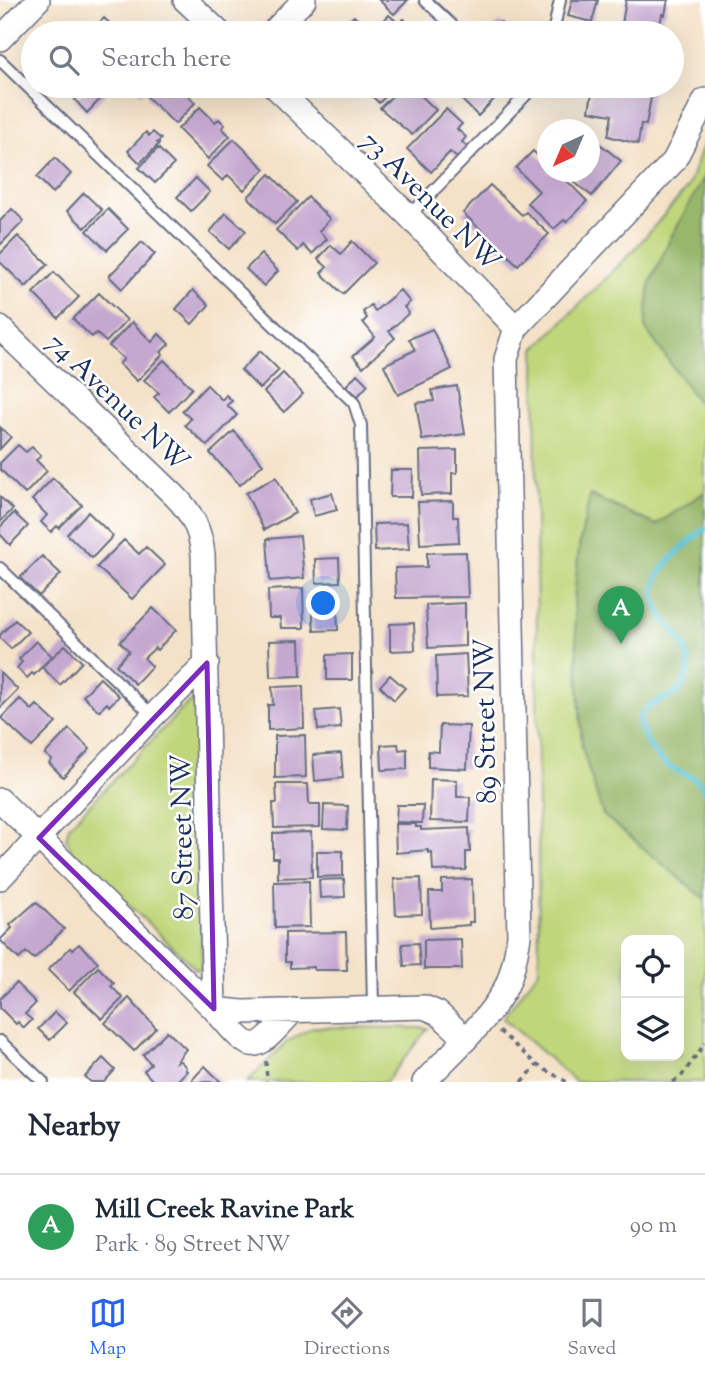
<!DOCTYPE html>
<html lang="en">
<head>
<meta charset="utf-8">
<style>
	:root { --surface:#fff; --page:#f2f2f3; --text:#1f2937; --muted:#747a83; --line:#e0e1e3; --accent:#2563eb }
	body { margin:0; font-family:"Sorts Mill Goudy",serif; background:var(--page); color:var(--text) }
	.controls { position:absolute; right:21px; bottom:21px; display:grid; overflow:hidden; border-radius:14px; box-shadow:0 7px 28px #0002 }
	.controls button { width:63px; height:63px; display:grid; place-items:center; padding:0; border:0; border-bottom:2px solid var(--line); background:var(--surface); color:var(--text); font:35px sans-serif }
	.compass { position:absolute; left:537px; top:119px; width:63px; height:63px; border-radius:50%; background:var(--surface); box-shadow:0 7px 28px #0002; rotate:224deg }
	.you { position:absolute; left:324px; top:604px; width:24px; height:24px; margin:-18px; border:5px solid #fff; border-radius:50%; background:#1a73e8; box-shadow:0 0 0 10px #1a73e833 }
	.badge { display:grid; place-items:center; width:46px; height:46px; border-radius:50%; background:var(--accent); color:#fff; font-size:23px; font-weight:700 }
	.pin { position:absolute; translate:-50% -58px; filter:drop-shadow(0 2px 4px #0008) }
	.pin::after { content:''; position:absolute; top:37px; width:24px; height:21px; background:inherit; clip-path:polygon(0 0,100% 0,50% 100%) }
	.list { margin:0; padding:0; list-style:none }
	h2 { display:flex; justify-content:space-between; align-items:center; height:91px; margin:0; padding:0 28px; font-size:30px }
	h2 small { font-size:23px; font-weight:400; color:var(--muted) }
	.list li { display:grid; grid-template-columns:46px 1fr auto; gap:21px; align-items:center; box-sizing:border-box; height:105px; padding:0 28px; border-top:2px solid var(--line) }
	.list b { display:block; font-size:26px; white-space:nowrap }
	.list p { margin:0; font-size:23px; white-space:nowrap; color:var(--muted) }
	.list em { font-size:23px; font-style:normal; color:var(--muted) }
	.icon { flex:none; width:38px; height:38px; fill:none; stroke:currentColor; stroke-width:2; stroke-linecap:round; stroke-linejoin:round }
	.map { position:relative; flex:none; width:705px; height:1082px; overflow:hidden }
	.search { position:absolute; background:var(--surface); box-shadow:0 7px 28px #0002; left:21px; right:21px; top:21px; height:77px; display:flex; align-items:center; gap:18px; box-sizing:border-box; padding:0 24px; border-radius:38px; color:var(--muted); font-size:26px }
	.sheet { height:196px; background:var(--surface) }
	nav { display:flex; justify-content:space-around; align-items:center; box-sizing:border-box; height:98px; border-top:2px solid var(--line); background:var(--surface); font-size:19px; color:var(--muted) }
	nav a { display:grid; justify-items:center; gap:4px }
	nav .on { color:var(--accent) }
	.map>svg:first-child { display:block }
	.green { fill:#c0d67a; stroke:#6e826c; stroke-width:2; fill-rule:evenodd }
	.forest { fill:#98b76a; stroke:#5a7364; stroke-width:2 }
	.lines { fill:none; stroke-linecap:round; stroke-linejoin:round }
	.stream { stroke:#58c2d3; stroke-width:6 }
	.building { fill:#c5a8d0 }
	.lane-casing { stroke:#676e83; stroke-width:14 }
	.street-casing { stroke:#676e83; stroke-width:26 }
	.path { stroke:#676e83; stroke-width:3.5; stroke-dasharray:5 5; stroke-linecap:butt }
	.lane { stroke:#fff; stroke-width:10 }
	.street { stroke:#fff; stroke-width:23 }
	.marked { fill:none; stroke:#7b2cbf; stroke-width:5; stroke-linejoin:round }
	.labels { text-anchor:middle; stroke-width:5; stroke-linejoin:round; paint-order:stroke }
	.street-label { font-size:28px; fill:#1b2f5e; stroke:#fff }
</style>
</head>
<body>
<div class="map">
<svg width="705" height="1082" viewBox="0 0 705 1082">
	<rect width="100%" height="100%" fill="#fff"/>
	<filter id="ink" filterUnits="userSpaceOnUse"><feTurbulence type="fractalNoise" baseFrequency=".0143" numOctaves="2"/><feDisplacementMap in="SourceGraphic" scale="14" xChannelSelector="R" yChannelSelector="G"/><feConvolveMatrix kernelMatrix="1 2 1 2 8 2 1 2 1" color-interpolation-filters="sRGB"/></filter>
	<filter id="wash" filterUnits="userSpaceOnUse"><feTurbulence type="fractalNoise" baseFrequency=".00686" numOctaves="4" result="noise"/><feDisplacementMap in="SourceGraphic" scale="28" xChannelSelector="R" yChannelSelector="G"/><feGaussianBlur stdDeviation="1.57" result="paint"/><feColorMatrix in="noise" values="0 0 0 0 0 0 0 0 0 0 0 0 0 0 0 0 0 1.4 0 .05"/><feComposite in="paint" operator="in"/></filter>
	<g filter="url(#wash)">
		<rect width="100%" height="100%" fill="#f4e2c8"/>
		<!-- green -->
		<path class="green" d="M705,140V1082H576L503,1018L539,970L535,349L634,250L688,187ZM626,940H679V1056H626Z
			M194,702L198,708L202,968L197,970L72,851L66,838L69,826L187,704Z
			M313,1027L428,1028L386,1082H247L287,1042Z"/>
		<!-- forest -->
		<path class="forest" d="M705,176V412L645,328L650,283L671,237Z
			M705,492V899L603,815L582,748L574,599L579,547L590,495L656,525Z"/>
		<g class="lines">
			<!-- stream -->
			<path class="stream" d="M705,528C691,541 663,562 657,579C641,619 699,633 687,675C679,706 651,692 639,720C644,740 654,759 674,769C687,776 697,776 705,790"/>
		</g>
		<g id="blocks">
			<!-- building -->
			<path class="building" d="M379,0H408L394,14Z
				M572,0H598L592,22L568,16Z
				M626,0H668L665,15L662,14L659,30L622,24Z
				M389,15L397,22L386,33H380L376,29Z
				M354,16L371,33H330L337,26L341,29Z
				M104,18L120,33H88Z
				M404,19L415,30L412,33H389Z
				M500,22L512,33H489Z
				M89,86H98L106,93L87,113L75,100Z
				M132,86H149L141,94Z
				M157,86H180L195,103L175,124L147,97Z
				M357,86H396L379,103L366,90L364,92Z
				M402,86H411L436,110L412,135L380,108Z
				M466,86H499L503,90L478,116L457,95Z
				M593,86H615L652,92L646,125L641,124L638,144L608,136L612,115L589,111Z
				M200,107L215,122L219,119L225,125L222,128L230,136L208,159L178,129Z
				M446,109L462,124L457,129L466,137L462,142L468,148L457,158L450,152L431,172L407,149Z
				M146,132L149,136L153,132L161,139L157,143L159,144L140,163L128,151Z
				M590,136L621,161L592,196L574,182L581,173L579,172H590Z
				M234,139L265,169L244,190L228,175L223,181L207,166Z
				M158,148L174,164L155,183L139,168Z
				M533,151L548,165V172H558L587,201L566,222L564,220L554,229L527,203L539,191L516,168Z
				M55,158L71,174L53,193L37,177Z
				M270,174L297,202L275,224L248,197Z
				M196,178L210,192L191,211L177,197Z
				M490,185L522,215L526,212L549,234L518,265L463,213Z
				M84,193L102,210L85,228L67,211Z
				M308,197L330,219L319,231L327,239L312,254L303,245L298,251L276,230Z
				M12,209L24,221L0,245V221Z
				M108,209L128,229L107,250L87,231Z
				M226,213L246,231L229,249L210,232Z
				M18,236L48,264L26,287L0,262V254Z
				M352,241L374,263L343,294L321,273L327,267L318,259L331,245L341,254Z
				M142,242L155,254L122,289L109,276Z
				M261,254L278,271L264,286L246,269Z
				M54,272L79,297L58,318L33,293Z
				M193,290L209,305L192,324L176,309Z
				M400,290L410,302L404,307L409,313L389,331L395,338L363,367L353,356L375,337L363,322L367,318L363,312L371,305L375,311Z
				M99,293L127,320L106,342L96,333L92,337L73,319Z
				M132,322L152,342L159,334L169,344L161,352L163,354L137,381L119,364L124,359L109,346Z
				M432,329L452,369L398,395L384,365L415,350L409,339Z
				M260,351L279,370L260,389L241,370Z
				M164,360L192,388L169,412L154,397L159,393L144,380Z
				M283,373L303,394L284,412L264,392Z
				M357,374L368,385L358,396L346,386Z
				M207,385L222,400L226,395L232,401L227,405L237,415L207,446L185,425L191,419L182,411Z
				M457,386L465,434L422,440L416,403L434,401L432,390Z
				M0,427L11,437L0,449Z
				M234,431L263,464L240,485L210,453Z
				M18,445L26,452L32,447L41,456L36,460L47,471L25,494L0,469V463Z
				M457,450V473H452V494L421,495L420,451Z
				M391,470H413L412,497H390Z
				M276,477L295,513L264,530L246,493Z
				M53,478L82,505L59,528L57,526L51,532L41,522L47,515L32,500Z
				M332,493L337,510L314,516L310,499Z
				M0,497L13,509L0,522Z
				M453,501V517H458L459,542L420,544L418,502Z
				M88,512L113,536L92,558L67,534Z
				M14,513L28,526L10,545L0,534V527Z
				M407,523L409,549L375,551L374,524Z
				M300,536L304,578L270,581L267,539Z
				M124,540L139,554L146,547L165,565L132,599L97,567Z
				M466,552L468,597L396,598L395,568L427,567V553Z
				M42,556L61,574L39,596L20,578Z
				M339,558L340,582L316,583L315,559Z
				M303,588L304,628H281L280,618H269L268,590Z
				M337,602L338,630L314,631L312,603Z
				M465,603V646L428,648L426,605Z
				M153,608L176,630L157,650L155,648L144,658L152,666L135,684L116,665L129,651L120,642Z
				M15,620L28,632L11,649L0,638V635Z
				M414,623L415,650L390,651V624Z
				M300,640L301,676L270,677L269,641Z
				M36,641L52,656L34,675L32,673L27,678L17,668L22,662L19,659Z
				M65,645L82,662L60,685L42,667Z
				M352,654V680H327V655Z
				M466,654L468,696L437,697L436,656Z
				M0,672L18,690L0,708Z
				M390,675L405,688L394,700L380,686Z
				M100,678L119,696L109,706L107,703L99,711L83,696Z
				M303,686L304,728L268,730V705H273L272,687Z
				M20,699L32,710L37,705L56,723L32,747L1,718Z
				M339,709L341,728L318,730L316,711Z
				M440,725L469,726L467,769L428,767V751L439,752Z
				M69,729L90,749L63,777L49,763L52,760L45,754Z
				M305,735L306,777L275,778V736Z
				M398,744L399,750L407,749V769L382,770L381,745Z
				M341,753L343,778L315,781L313,755Z
				M431,779L457,780V797H470L469,822L430,821Z
				M276,784H308L309,804H320V827L274,828L273,803H277Z
				M324,805L348,806L347,830L323,829Z
				M397,805H423L422,823L396,822Z
				M395,824H416V827H421V830L469,828L470,852H466V870L433,871L432,852L428,853V850L396,853Z
				M311,832L312,877L278,878V858H273V833Z
				M317,851H343V876L317,877Z
				M421,878L422,914L396,915L394,879Z
				M344,879L345,897L320,898L319,880Z
				M472,879L473,922H469V925L430,928L429,892H442V880Z
				M309,881L310,927L275,928L274,882Z
				M36,902L64,929L34,959L26,952L19,959L0,940L12,928L10,925Z
				M346,932L347,970H314V967L290,968V962H285V933Z
				M461,939L462,969H424V940Z
				M418,943L420,965L404,966L402,944Z
				M79,944L98,962L69,991L48,970L70,948L72,950Z
				M98,967L114,983L111,986L123,998L102,1019L74,992Z
				M16,983L36,1003L25,1014L32,1020L24,1028L18,1022L16,1024L0,1008V999Z
				M129,998L156,1028L134,1051L105,1023Z
				M55,1012L67,1023L50,1040L38,1029Z
				M167,1031L186,1049L176,1062L180,1061L186,1067L185,1069L187,1071L176,1082H154L144,1071L151,1064L143,1055Z
				M103,1058L115,1070L104,1082H91L85,1077Z
				M205,1066L221,1082H190Z"/>
		</g>
	</g>
	<g filter="url(#ink)">
		<use href="#blocks" fill-opacity="0" stroke="#676e83" stroke-width="2"/>
		<g class="lines">
			<!-- lane casing -->
			<g class="lane-casing">
				<path id="lane" d="M425,0L460,33
					M553,33L560,0
					M0,60L354,403L361,425L373,1007
					M409,216L526,95L530,86
					M0,568L153,716
					M0,1041L43,1082"/>
			</g>
			<!-- street casing -->
			<g class="street-casing">
				<path id="street" d="M185,0L220,33
					M272,33L304,0
					M0,39L38,0
					M274,86L409,216L516,328
					M0,328L174,495C192,513 200,529 203,554L214,1009C255,1057 252,1055 294,1010
					M0,800L214,1009L242,1012L424,1007L438,1013L465,1038
					M0,878L153,716L207,663
					M424,1082C452,1052 488,1022 507,985C514,969 516,953 519,936L506,359L516,328L674,161L705,100"/>
			</g>
			<!-- path -->
			<path class="path" d="M499,1031L537,1065L567,1082
				M266,1061L267,1082
				M522,1082L537,1065
				M673,1082L681,1077L705,1043"/>
			<!-- lane -->
			<use href="#lane" class="lane"/>
			<!-- street -->
			<use href="#street" class="street"/>
		</g>
	</g>
	<!-- marked area -->
	<path class="marked" d="M207,663L214,1009L39,838Z"/>
	<g class="labels">
		<!-- street labels -->
		<g class="street-label">
			<text transform="translate(432 200) rotate(45)" y="10">73 Avenue NW</text>
			<text transform="translate(119 401) rotate(44)" y="10">74 Avenue NW</text>
			<text transform="translate(484 721) rotate(-91)" y="10">89 Street NW</text>
			<text transform="translate(181 837) rotate(-91)" y="10">87 Street NW</text>
		</g>
	</g>
</svg>
<div class="controls">
<button><svg class="icon" aria-label="locate" viewBox="0 0 24 24"><circle cx="12" cy="12" r="6"/><path d="M12 2v4M12 18v4M2 12h4M18 12h4"/></svg></button>
<button><svg class="icon" aria-label="layers" viewBox="0 0 24 24"><path d="M12 4l9 5-9 5-9-5zM3 14l9 5 9-5"/></svg></button>
</div>
<svg class="compass" viewBox="-18 -18 36 36"><path d="M0-13l5 13h-10z" fill="#e53935"/><path d="M0 13l5-13h-10z" fill="#747a83"/></svg>
<div class="you"></div>
<div class="pin badge" style="left:621px;top:644px;background:#2e9e5b">A</div>
<div class="search"><svg class="icon" aria-label="search" viewBox="0 0 24 24"><circle cx="10" cy="10" r="6"/><path d="M15 15l6 6"/></svg>Search here</div>
</div>
<section class="sheet">
<h2>Nearby<small></small></h2>
<ul class="list">
<li><span class="badge" style="background:#2e9e5b">A</span><div><b>Mill Creek Ravine Park</b><p>Park · 89 Street NW</p></div><em>90 m</em></li>
</ul>
</section>
<nav>
<a class="on"><svg class="icon" aria-label="map" viewBox="0 0 24 24"><path d="M3 6l6-2 6 2 6-2v14l-6 2-6-2-6 2zM9 4v14M15 6v14"/></svg>Map</a>
<a><svg class="icon" aria-label="directions" viewBox="0 0 24 24"><path d="M12 3l9 9-9 9-9-9zM9 14v-3h6M13 9l2 2-2 2"/></svg>Directions</a>
<a><svg class="icon" aria-label="saved" viewBox="0 0 24 24"><path d="M7 4h10v16l-5-4-5 4z"/></svg>Saved</a>
</nav>
</body>
</html>
